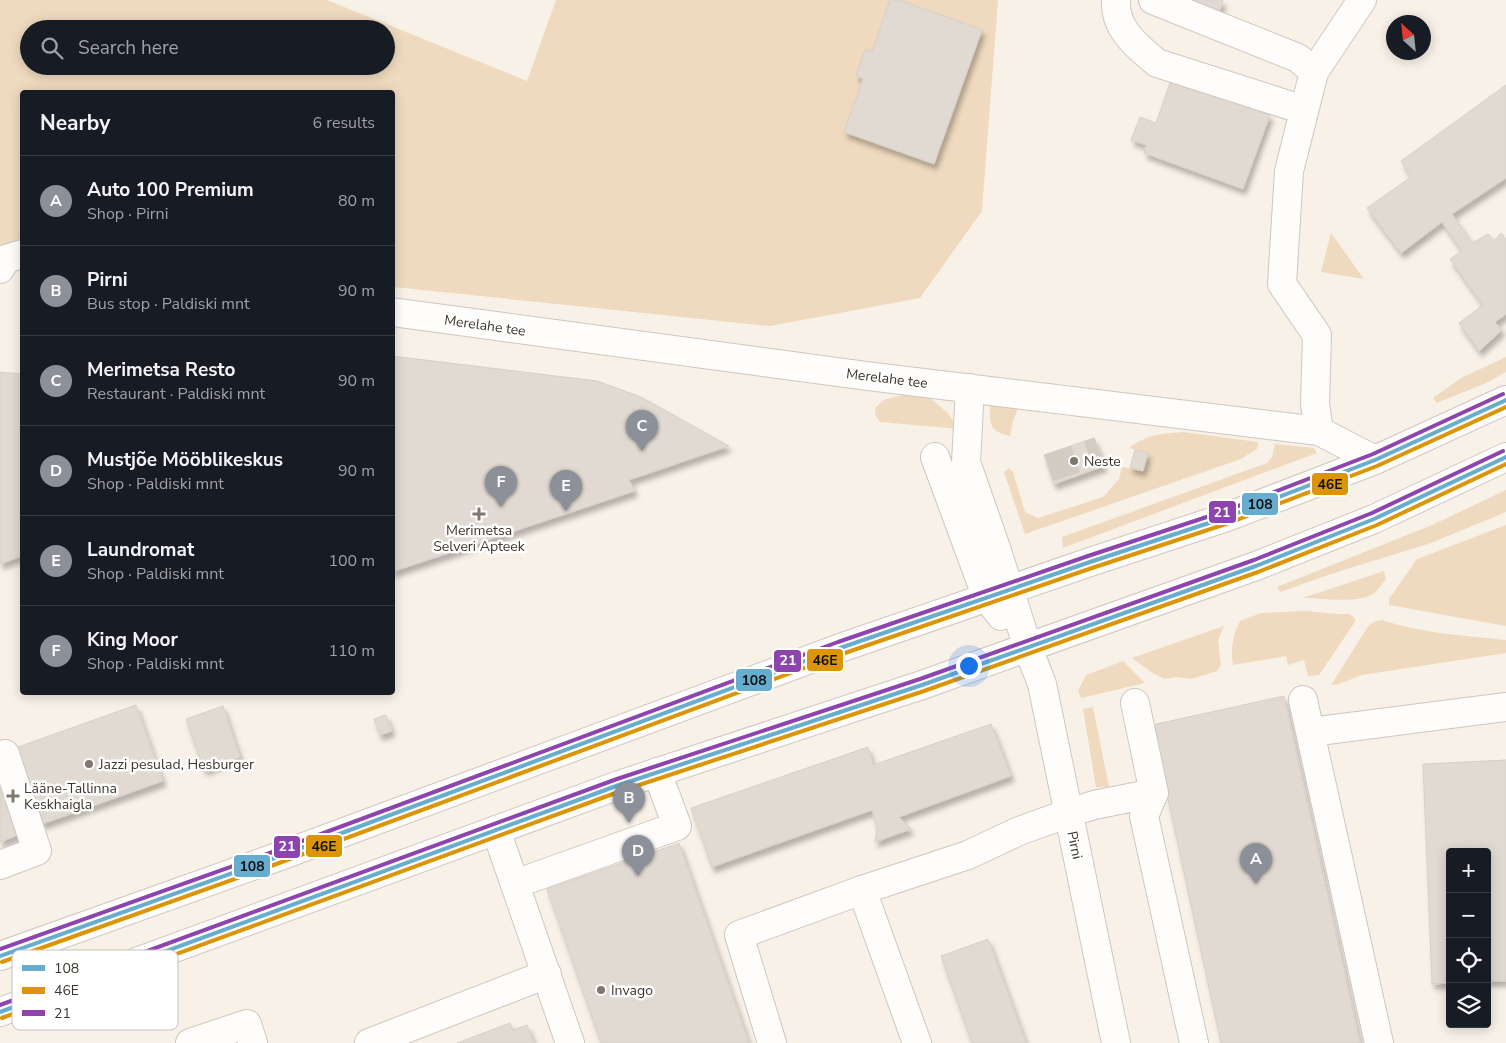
<!DOCTYPE html>
<html lang="en">
<head>
<meta charset="utf-8">
<style>
	:root { --surface:#171b24; --page:#242831; --text:#f1f3f6; --muted:#9ea1a6; --line:#363941; --accent:#8c9099 }
	body { margin:0; font-family:"Nunito Sans",sans-serif; background:var(--page); color:var(--text) }
	.controls { position:absolute; right:15px; bottom:15px; display:grid; overflow:hidden; border-radius:5px; box-shadow:0 2px 12px #0003 }
	.controls button { width:45px; height:45px; display:grid; place-items:center; padding:0; border:0; border-bottom:1px solid var(--line); background:var(--surface); color:var(--text); font:25px sans-serif }
	.compass { position:absolute; left:1386px; top:15px; width:45px; height:45px; border-radius:50%; background:var(--surface); box-shadow:0 2px 12px #0003; rotate:333deg }
	.you { position:absolute; left:968px; top:665px; width:18px; height:18px; margin:-12px; border:4px solid #fff; border-radius:50%; background:#1a73e8; box-shadow:0 0 0 8px #1a73e833 }
	.badge { display:grid; place-items:center; width:32px; height:32px; border-radius:50%; background:var(--accent); color:#fff; font-size:16px; font-weight:700 }
	.pin { position:absolute; translate:-50% -41px; filter:drop-shadow(0 1px 2px #0008) }
	.pin::after { content:''; position:absolute; top:26px; width:18px; height:15px; background:inherit; clip-path:polygon(0 0,100% 0,50% 100%) }
	.list { margin:0; padding:0; list-style:none }
	h2 { display:flex; justify-content:space-between; align-items:center; height:65px; margin:0; padding:0 20px; font-size:21px }
	h2 small { font-size:16px; font-weight:400; color:var(--muted) }
	.list li { display:grid; grid-template-columns:32px 1fr auto; gap:15px; align-items:center; box-sizing:border-box; height:90px; padding:0 20px; border-top:1px solid var(--line) }
	.list b { display:block; font-size:19px; white-space:nowrap }
	.list p { margin:0; font-size:16px; white-space:nowrap; color:var(--muted) }
	.list em { font-size:16px; font-style:normal; color:var(--muted) }
	.icon { flex:none; width:28px; height:28px; fill:none; stroke:currentColor; stroke-width:2; stroke-linecap:round; stroke-linejoin:round }
	.map { position:relative; flex:none; width:1506px; height:1043px; overflow:hidden }
	.search { position:absolute; background:var(--surface); box-shadow:0 2px 12px #0003; left:20px; top:20px; width:375px; height:55px; display:flex; align-items:center; gap:12px; box-sizing:border-box; padding:0 18px; border-radius:28px; color:var(--muted); font-size:19px }
	.panel { position:absolute; background:var(--surface); box-shadow:0 2px 12px #0003; left:20px; top:90px; width:375px; height:605px; border-radius:5px }
	.map>svg:first-child { display:block }
	.green { fill:#efdabf; fill-rule:evenodd }
	.building { fill:#e0dad2; stroke:#d6d0c8; filter:url(#shadow) }
	.lines { fill:none; stroke-linecap:round; stroke-linejoin:round }
	.minor-tunnel { stroke:#d2ccc3; stroke-width:28; stroke-dasharray:28 14; stroke-linecap:butt }
	.minor-casing { stroke:#cec7bf; stroke-width:30 }
	.major-casing { stroke:#cec7bf; stroke-width:30 }
	.minor { stroke:#fefdfc; stroke-width:28 }
	.major { stroke:#fefdfc; stroke-width:28 }
	.bus-1-casing { stroke:#fff; stroke-width:8 }
	.bus-2-casing { stroke:#fff; stroke-width:8 }
	.bus-3-casing { stroke:#fff; stroke-width:8 }
	.bus-1 { stroke:#67add0; stroke-width:4 }
	.bus-2 { stroke:#db9507; stroke-width:4 }
	.bus-3 { stroke:#8e44ad; stroke-width:4 }
	.poi-dot { fill:#7e776e; stroke:#fff; stroke-width:2 }
	.labels { text-anchor:middle; stroke-width:5; stroke-linejoin:round; paint-order:stroke }
	.street-label { font-size:14px; fill:#3c362d; stroke:#fff }
	.poi-label { font-size:14px; fill:#3c362d; stroke:#fff; text-anchor:start }
	.key { fill:#fff; stroke:#c4c3c0; stroke-width:1 }
	.key-label { font-size:14px; fill:#3c362d }
	.line-badge { stroke:#fff; stroke-width:2 }
	.badge-label { font-size:14px; text-anchor:middle; font-weight:bold; fill:#fff }
	.pale-badge-label { font-size:14px; text-anchor:middle; font-weight:bold; fill:#111 }
</style>
</head>
<body>
<div class="map">
<svg width="1506" height="1043" viewBox="0 0 1506 1043">
	<defs>
		<filter id="shadow"><feDropShadow dx="3" dy="5.5" stdDeviation="2.5" flood-color="#0004"/></filter>
	</defs>
	<rect width="100%" height="100%" fill="#f8f1e8"/>
	<!-- green -->
	<path class="green" d="M0,0H327L527,81L556,0H998L982,211L920,298L770,326L393,287L392,92H22V249L0,247ZM29,29H386V66H29Z
		M1331,233L1364,279L1321,272Z
		M1506,357V372L1486,383L1437,403L1433,398L1461,378Z
		M909,393L929,397L948,413L958,429L880,422L875,415L876,407L884,400Z
		M991,400L1020,404L1013,421L1010,436C987,432 989,419 991,400Z
		M1183,432L1258,442L1257,449L1241,459L1025,534L1004,472L1009,468L1013,472L1025,512L1038,518L1103,497L1119,479L1122,467L1143,471L1148,453L1129,448C1147,434 1162,434 1183,432Z
		M1275,444L1314,448L1317,453L1063,548L1062,537L1267,463L1272,457Z
		M1506,490V512L1431,543L1331,574L1280,592L1277,587L1432,525Z
		M1506,525V626L1389,605V599L1417,559Z
		M1384,571L1386,579C1382,584 1378,590 1373,594C1358,604 1321,598 1303,598Z
		M1306,611L1339,614H1350L1355,619V622L1319,675L1308,676L1304,660L1288,665L1286,656L1233,665C1230,650 1233,635 1240,621L1261,613Z
		M1382,620C1421,633 1465,636 1506,640V653L1362,675L1339,684L1331,685L1369,625L1376,621Z
		M1224,626L1218,640L1221,665L1217,671L1191,679L1176,677L1165,679L1154,674L1132,658Z
		M1123,661L1145,683L1081,698L1078,691L1086,675Z
		M1093,707L1109,787H1096L1083,709Z"/>
	<!-- building -->
	<path class="building" d="M890,0H899L982,30L934,164L844,132L863,79L856,76L865,49L872,52Z
		M1188,0H1223L1220,10Z
		M1171,80L1270,115L1243,189L1144,153L1146,145L1131,140L1140,117L1156,123Z
		M1506,85V178L1452,214L1472,243L1488,234L1494,241L1501,233L1506,239V314L1495,322L1502,330L1479,351L1459,323L1483,305L1450,259L1462,251L1442,222L1401,253L1367,208L1411,177L1401,161Z
		M392,356L597,381L641,397L729,446L629,480L635,491L392,572Z
		M0,372L20,374L22,380V556L0,564Z
		M1094,438L1104,466L1054,484L1044,455Z
		M1135,450L1148,453L1143,471L1130,468Z
		M1284,696L1360,1043H1221L1152,725Z
		M136,705L163,781L42,824L15,748Z
		M223,706L240,757L204,770L186,719Z
		M386,715L392,731L380,735L374,719Z
		M991,724L1011,776L899,817L911,829L875,842L877,828L872,810L712,867L691,808L868,747L873,765Z
		M1506,760V981H1487V852H1450V983L1432,984L1423,764Z
		M0,780L21,834L0,842Z
		M679,843L749,1043H601L547,889Z
		M988,939L1026,1043H972L941,956Z
		M510,1023L513,1030L527,1025L534,1043H457Z"/>
	<g class="lines">
		<!-- minor-tunnel -->
		<path class="minor-tunnel" d="M1049,468L1099,451"/>
		<!-- minor casing -->
		<g class="minor-casing">
			<path id="minor" d="M1116,0C1114,29 1137,46 1157,63L1304,110
				M1153,0L1298,58L1314,72
				M0,269L6,259L22,254
				M392,312L867,376L1319,431L1375,460
				M970,388L966,462L996,548L1028,648L1042,684L1116,1043
				M1319,431L1315,404L1317,335L1282,284L1289,171L1314,72L1362,0
				M935,457L987,598L1001,616
				M1303,700L1379,1043
				M1135,703L1154,793L1144,816L1194,1043
				M1311,732L1506,707
				M0,756L5,754L37,851L0,865
				M496,830L570,1043
				M515,884L677,826L657,772
				M190,1043L247,1024L253,1043
				M369,1043L547,974
				M772,1043L739,935L862,890
				M917,1043L862,890L968,855L1019,831L1069,813L1094,805L1154,793"/>
		</g>
		<!-- major casing -->
		<g class="major-casing">
			<path id="major" d="M0,956L269,860L840,648L1090,562L1227,517L1375,460L1506,400
				M0,1012L619,785L922,685L1256,566L1374,519L1506,457"/>
		</g>
		<!-- minor -->
		<use href="#minor" class="minor"/>
		<!-- major -->
		<use href="#major" class="major"/>
		<!-- bus-1 casing -->
		<g class="bus-1-casing">
			<path id="bus-1" d="M0,956L269,860L840,648L1090,562L1227,517L1375,460L1506,400
				M0,1012L619,785L922,685L1256,566L1374,519L1506,457"/>
		</g>
		<!-- bus-2 casing -->
		<g class="bus-2-casing">
			<path id="bus-2" d="M2,962L271,866L842,654L1092,568L1229,523L1377,466L1506,407
				M2,1018L621,791L924,691L1258,572L1377,525L1506,464"/>
		</g>
		<!-- bus-3 casing -->
		<g class="bus-3-casing">
			<path id="bus-3" d="M0,949L267,854L838,642L1088,556L1225,511L1373,454L1503,394
				M0,1005L617,779L920,679L1254,560L1372,513L1503,451"/>
		</g>
		<!-- bus-1 -->
		<use href="#bus-1" class="bus-1"/>
		<!-- bus-2 -->
		<use href="#bus-2" class="bus-2"/>
		<!-- bus-3 -->
		<use href="#bus-3" class="bus-3"/>
	</g>
	<!-- markers -->
	<g class="poi-dot">
		<circle cx="1074" cy="461" r="5"/>
		<path d="M476.5 506.5h5v5h5v5h-5v5h-5v-5h-5v-5h5z"/>
		<circle cx="89" cy="764" r="5"/>
		<path d="M10.5 788.5h5v5h5v5h-5v5h-5v-5h-5v-5h5z"/>
		<circle cx="601" cy="990" r="5"/>
	</g>
	<g class="labels">
		<!-- street labels -->
		<g class="street-label">
			<text transform="translate(485 325) rotate(8)" y="5">Merelahe tee</text>
			<text transform="translate(887 378) rotate(7)" y="5">Merelahe tee</text>
			<text transform="translate(1075 845) rotate(78)" y="5">Pirni</text>
		</g>
		<!-- poi labels -->
		<g class="poi-label">
			<text x="1084" y="466">Neste</text>
			<text x="479" y="535" text-anchor="middle">Merimetsa<tspan x="479" dy="16">Selveri Apteek</tspan></text>
			<text x="99" y="769">Jazzi pesulad, Hesburger</text>
			<text x="24" y="793">Lääne-Tallinna<tspan x="24" dy="16">Keskhaigla</tspan></text>
			<text x="611" y="995">Invago</text>
		</g>
	</g>
	<!-- legend -->
	<rect x="12" y="950" width="166" height="80" rx="8" class="key"/>
	<rect x="22" y="965" width="23" height="6" fill="#67add0"/>
	<rect x="22" y="987" width="23" height="7" fill="#db9507"/>
	<rect x="22" y="1010" width="23" height="6" fill="#8e44ad"/>
	<g class="key-label">
		<text x="54" y="973">108</text>
		<text x="54" y="995">46E</text>
		<text x="54" y="1018">21</text>
	</g>
	<g class="line-badge">
		<rect x="1311" y="472" width="38" height="24" rx="5" fill="#db9507"/>
		<rect x="1241" y="492" width="38" height="24" rx="5" fill="#67add0"/>
		<rect x="1208" y="500" width="29" height="24" rx="5" fill="#8e44ad"/>
		<rect x="806" y="648" width="38" height="24" rx="5" fill="#db9507"/>
		<rect x="773" y="649" width="29" height="24" rx="5" fill="#8e44ad"/>
		<rect x="735" y="668" width="38" height="24" rx="5" fill="#67add0"/>
		<rect x="305" y="834" width="38" height="24" rx="5" fill="#db9507"/>
		<rect x="273" y="835" width="28" height="24" rx="5" fill="#8e44ad"/>
		<rect x="233" y="854" width="38" height="24" rx="5" fill="#67add0"/>
	</g>
	<g class="badge-label">
		<text x="1222" y="517">21</text>
		<text x="788" y="665">21</text>
		<text x="287" y="851">21</text>
	</g>
	<g class="pale-badge-label">
		<text x="1330" y="489">46E</text>
		<text x="1260" y="509">108</text>
		<text x="825" y="665">46E</text>
		<text x="754" y="685">108</text>
		<text x="324" y="851">46E</text>
		<text x="252" y="871">108</text>
	</g>
</svg>
<div class="controls">
<button>+</button>
<button>−</button>
<button><svg class="icon" aria-label="locate" viewBox="0 0 24 24"><circle cx="12" cy="12" r="6"/><path d="M12 2v4M12 18v4M2 12h4M18 12h4"/></svg></button>
<button><svg class="icon" aria-label="layers" viewBox="0 0 24 24"><path d="M12 4l9 5-9 5-9-5zM3 14l9 5 9-5"/></svg></button>
</div>
<svg class="compass" viewBox="-18 -18 36 36"><path d="M0-13l5 13h-10z" fill="#e53935"/><path d="M0 13l5-13h-10z" fill="#9ea1a6"/></svg>
<div class="you"></div>
<div class="pin badge" style="left:1256px;top:884px">A</div>
<div class="pin badge" style="left:629px;top:823px">B</div>
<div class="pin badge" style="left:642px;top:451px">C</div>
<div class="pin badge" style="left:638px;top:876px">D</div>
<div class="pin badge" style="left:566px;top:511px">E</div>
<div class="pin badge" style="left:501px;top:507px">F</div>
<div class="search"><svg class="icon" aria-label="search" viewBox="0 0 24 24"><circle cx="10" cy="10" r="6"/><path d="M15 15l6 6"/></svg>Search here</div>
<section class="panel">
<h2>Nearby<small>6 results</small></h2>
<ul class="list">
<li><span class="badge">A</span><div><b>Auto 100 Premium</b><p>Shop · Pirni</p></div><em>80 m</em></li>
<li><span class="badge">B</span><div><b>Pirni</b><p>Bus stop · Paldiski mnt</p></div><em>90 m</em></li>
<li><span class="badge">C</span><div><b>Merimetsa Resto</b><p>Restaurant · Paldiski mnt</p></div><em>90 m</em></li>
<li><span class="badge">D</span><div><b>Mustjõe Mööblikeskus</b><p>Shop · Paldiski mnt</p></div><em>90 m</em></li>
<li><span class="badge">E</span><div><b>Laundromat</b><p>Shop · Paldiski mnt</p></div><em>100 m</em></li>
<li><span class="badge">F</span><div><b>King Moor</b><p>Shop · Paldiski mnt</p></div><em>110 m</em></li>
</ul>
</section>
</div>
</body>
</html>
